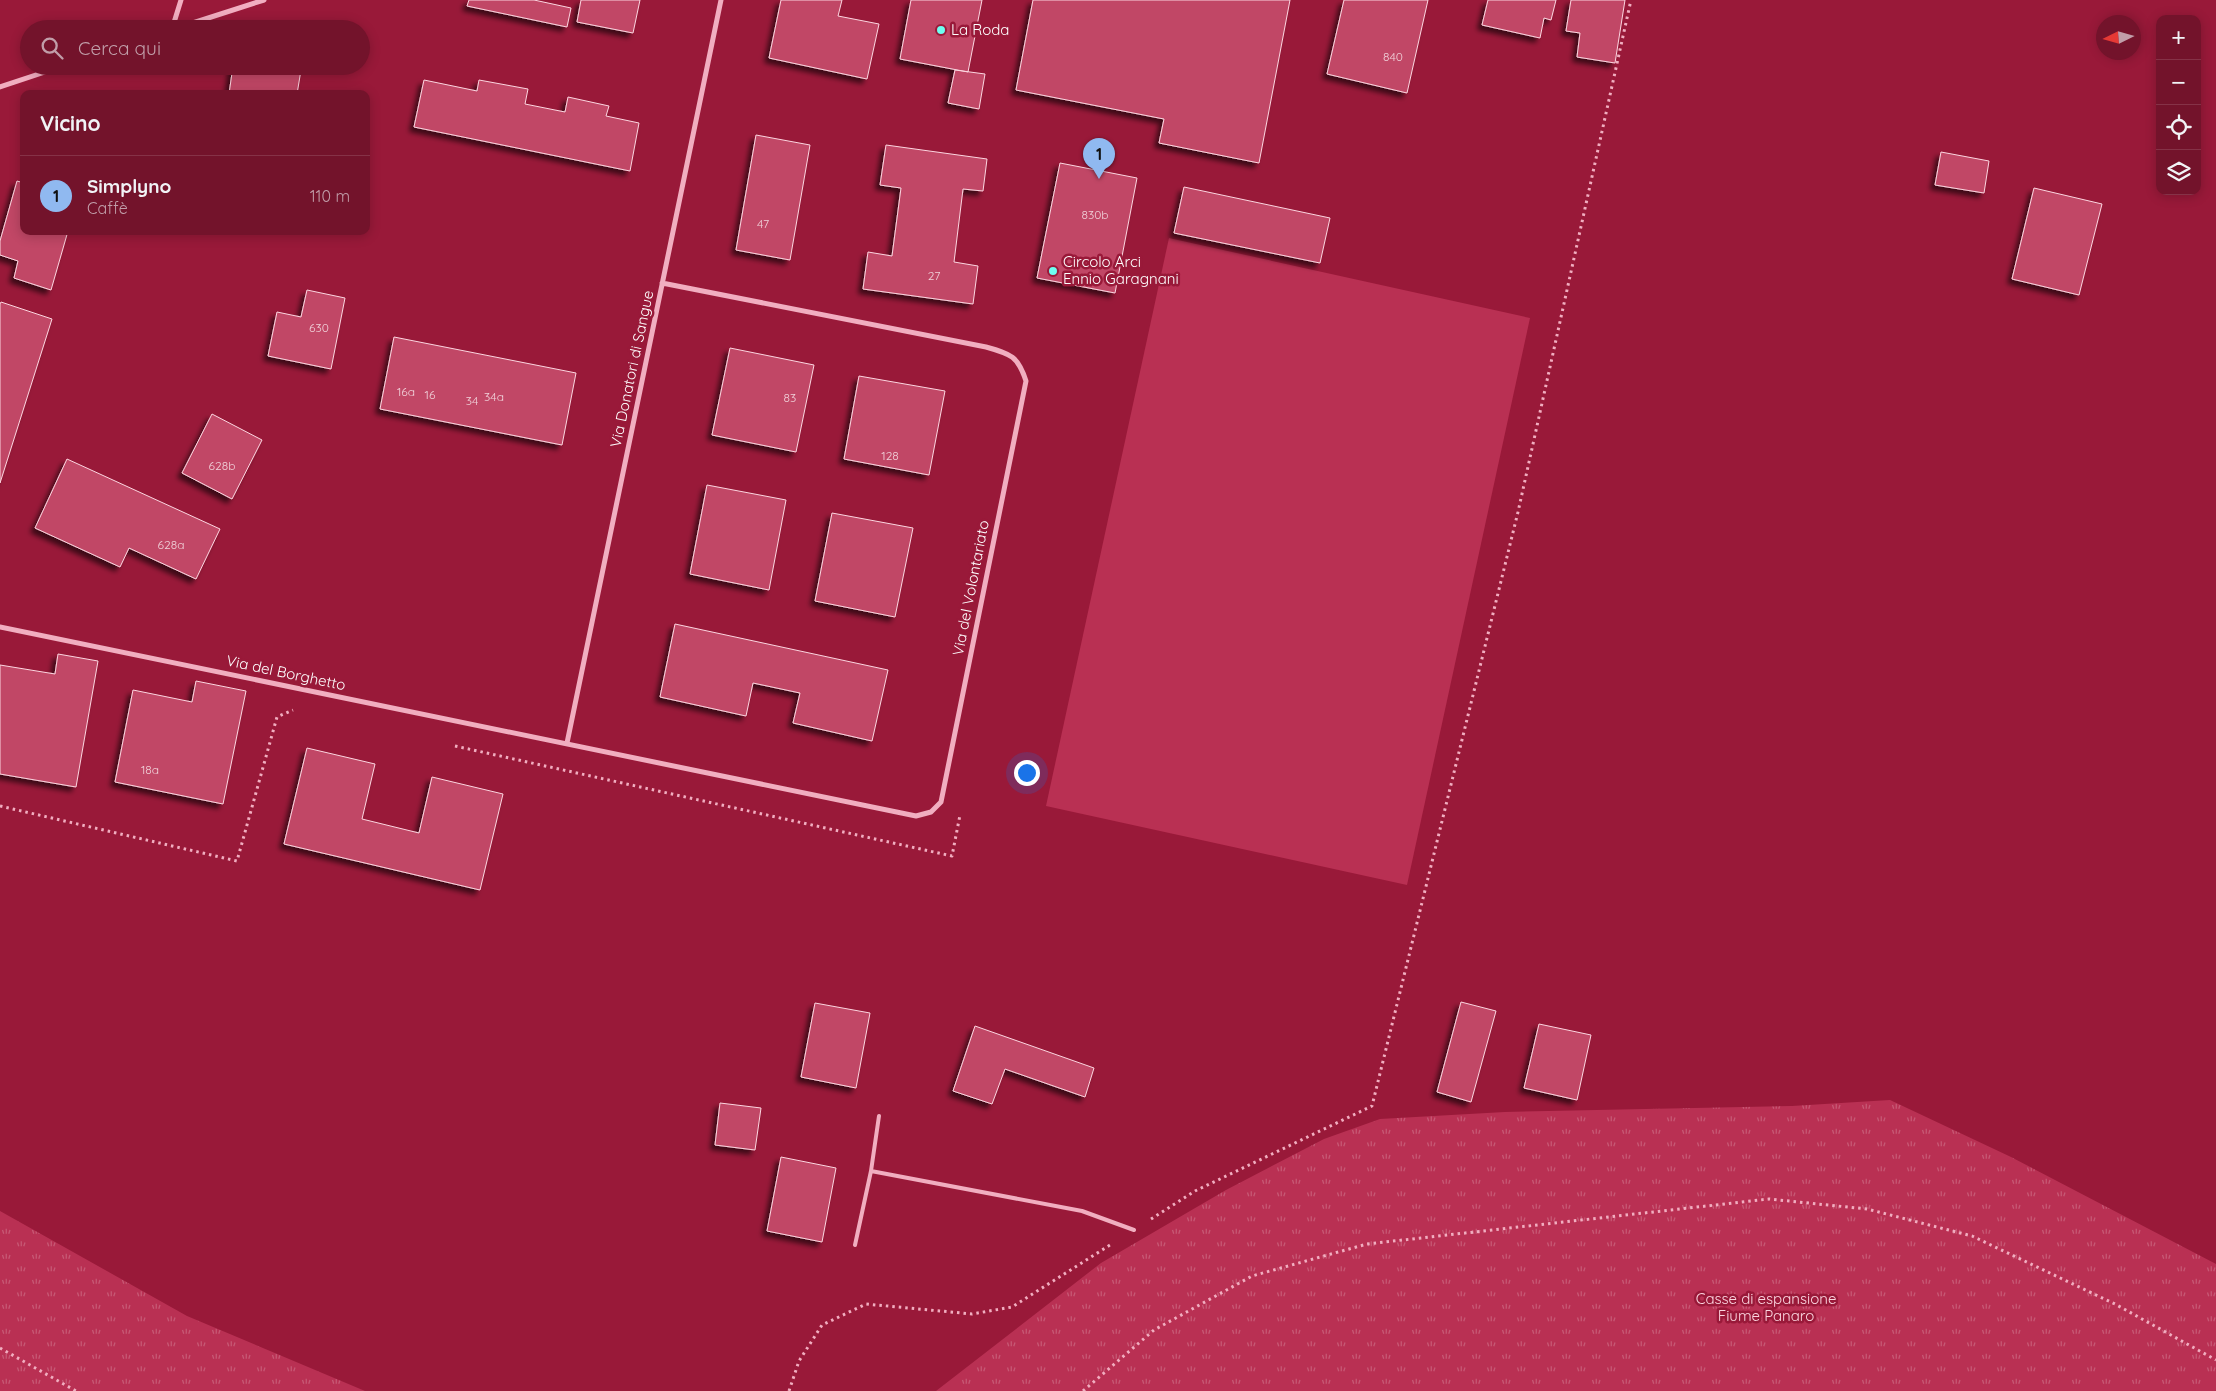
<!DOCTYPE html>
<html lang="it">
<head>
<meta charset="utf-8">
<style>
	:root { --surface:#73132b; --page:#7b2037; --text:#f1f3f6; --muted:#c19ea9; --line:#853247; --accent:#90b9f0 }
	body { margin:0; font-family:Quicksand,sans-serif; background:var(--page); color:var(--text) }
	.controls { position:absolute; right:15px; top:15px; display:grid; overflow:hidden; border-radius:10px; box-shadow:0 2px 12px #0003 }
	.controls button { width:45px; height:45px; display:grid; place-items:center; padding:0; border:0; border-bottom:1px solid var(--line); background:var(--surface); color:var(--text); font:25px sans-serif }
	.compass { position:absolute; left:2096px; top:15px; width:45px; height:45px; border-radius:50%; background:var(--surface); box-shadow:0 2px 12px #0003; rotate:265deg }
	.you { position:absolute; left:1026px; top:772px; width:18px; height:18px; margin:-12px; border:4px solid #fff; border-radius:50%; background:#1a73e8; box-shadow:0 0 0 8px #1a73e833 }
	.badge { display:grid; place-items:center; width:32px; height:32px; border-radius:50%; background:var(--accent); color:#111; font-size:16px; font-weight:700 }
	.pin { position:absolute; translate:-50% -41px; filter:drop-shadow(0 1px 2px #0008) }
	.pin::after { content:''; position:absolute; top:26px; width:18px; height:15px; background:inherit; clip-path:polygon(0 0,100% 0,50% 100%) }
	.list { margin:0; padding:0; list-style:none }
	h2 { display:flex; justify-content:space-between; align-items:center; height:65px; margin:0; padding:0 20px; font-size:21px }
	h2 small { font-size:16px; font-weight:400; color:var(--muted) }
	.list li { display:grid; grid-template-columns:32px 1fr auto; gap:15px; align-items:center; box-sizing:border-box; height:80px; padding:0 20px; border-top:1px solid var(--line) }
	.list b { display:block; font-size:19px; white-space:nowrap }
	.list p { margin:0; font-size:16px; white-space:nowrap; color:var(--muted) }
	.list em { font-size:16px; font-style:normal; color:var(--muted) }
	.icon { flex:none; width:28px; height:28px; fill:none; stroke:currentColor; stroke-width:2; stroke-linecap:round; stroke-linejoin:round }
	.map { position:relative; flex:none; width:2216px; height:1391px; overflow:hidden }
	.search { position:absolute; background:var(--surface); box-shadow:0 2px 12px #0003; left:20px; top:20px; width:350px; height:55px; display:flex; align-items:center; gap:12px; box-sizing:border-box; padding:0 18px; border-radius:28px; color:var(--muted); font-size:19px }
	.panel { position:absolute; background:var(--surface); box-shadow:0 2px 12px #0003; left:20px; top:90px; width:350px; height:145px; border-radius:10px }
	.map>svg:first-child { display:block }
	.grass { fill:url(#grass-tufts) }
	.pitch { fill:#b93053 }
	.building { fill:#c14666; stroke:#fcd6e0; filter:url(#shadow) }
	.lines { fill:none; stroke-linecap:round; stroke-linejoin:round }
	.path { stroke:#f1aec0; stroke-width:3; stroke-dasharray:2.5 4; stroke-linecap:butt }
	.service { stroke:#f1aec0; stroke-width:4 }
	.minor { stroke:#f1aec0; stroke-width:5 }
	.poi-dot { fill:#6efff1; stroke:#991939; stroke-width:2 }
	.labels { text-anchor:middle; stroke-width:5; stroke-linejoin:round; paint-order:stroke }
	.number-label { font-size:12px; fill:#f0d1d9 }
	.poi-label { font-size:15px; fill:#fff; stroke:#991939; text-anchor:start }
	.street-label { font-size:15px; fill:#fff; stroke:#991939 }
	.park-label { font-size:15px; fill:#fcd6e0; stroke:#991939 }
</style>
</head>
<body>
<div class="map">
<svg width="2216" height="1391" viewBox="0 0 2216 1391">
	<defs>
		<pattern id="grass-tufts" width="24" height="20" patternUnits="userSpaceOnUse" patternTransform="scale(1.25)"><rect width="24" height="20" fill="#b93053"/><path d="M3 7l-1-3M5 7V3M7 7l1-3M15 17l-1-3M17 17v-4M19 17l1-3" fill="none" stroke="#c75975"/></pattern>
		<filter id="shadow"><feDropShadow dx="-4.5" dy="4.5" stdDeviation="2.5" flood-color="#0009"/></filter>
	</defs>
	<rect width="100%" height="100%" fill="#991939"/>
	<!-- grass -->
	<path class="grass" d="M1890,1100L2011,1157L2216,1264V1391H936L1101,1263L1226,1190L1324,1139L1380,1119L1505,1112L1792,1106Z
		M0,1211L187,1316L365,1391H0Z"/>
	<!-- pitch -->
	<path class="pitch" d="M1169,238L1530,318L1407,885L1046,806Z"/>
	<!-- building -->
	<path class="building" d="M469,0H534L571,8L567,27L467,6Z
		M581,0H640L633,33L577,22Z
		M781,0H842L838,16L879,24L867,79L769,58Z
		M911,0H982L968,72L900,59Z
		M1033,0H1290L1259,163L1159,143L1164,119L1016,90Z
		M1344,0H1428L1407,93L1327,74Z
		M1488,0H1556L1551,20L1544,18L1540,38L1482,25Z
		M1571,0H1625L1615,63L1577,57L1580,33L1566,31Z
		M233,66H277L301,70L297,94H229Z
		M955,70L985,74L979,109L948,103Z
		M424,80L477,91L479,80L528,89L525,104L565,112L568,97L609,106L606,116L639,123L630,171L414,127Z
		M756,135L810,145L790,260L736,250Z
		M886,145L987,159L983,191L963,189L954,262L978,266L973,304L863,289L868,252L892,256L901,188L880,185Z
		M1941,152L1989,161L1984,193L1935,185Z
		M1060,163L1137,178L1115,293L1037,278Z
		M17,181L24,183V231H68L51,290L14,278L18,261L0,255V241Z
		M1184,187L1330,218L1320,263L1174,233Z
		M2034,188L2102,204L2079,295L2012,279Z
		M307,290L345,298L331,369L268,356L277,312L301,317Z
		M1,302L52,319L0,483V304Z
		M394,337L576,373L562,445L380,409Z
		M730,348L814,365L796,452L712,435Z
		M859,376L945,391L929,475L844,459Z
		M212,414L262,440L232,499L182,473Z
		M67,459L220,529L196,579L129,548L120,567L35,528Z
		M707,485L786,500L769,590L690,574Z
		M832,513L913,528L895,617L815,601Z
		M675,624L888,670L872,741L793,723L800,693L753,683L746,716L660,697Z
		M58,654L98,661L76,787L0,774V665L55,674Z
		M196,681L246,691L223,804L115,782L133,690L192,702Z
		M307,748L375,764L362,819L419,833L432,777L503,794L480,890L284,844Z
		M1461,1002L1496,1011L1471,1102L1437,1092Z
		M815,1003L870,1013L856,1088L801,1077Z
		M1539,1024L1591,1035L1577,1100L1524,1088Z
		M975,1026L1094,1068L1085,1097L1005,1069L992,1104L953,1091Z
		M720,1103L761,1108L755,1150L715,1145Z
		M781,1157L836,1168L822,1242L767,1231Z"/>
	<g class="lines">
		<!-- path -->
		<path class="path" d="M455,746L952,856L960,815
			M0,806L237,861L277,717L293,710
			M1151,1219L1195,1191L1372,1106L1518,512L1631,0
			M0,1348L76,1391
			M789,1391L799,1361L822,1325L866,1304L972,1314L1012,1307L1110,1245
			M1083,1391L1154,1330L1252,1276L1367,1244L1769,1199L1867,1209L1972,1236L2115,1304L2216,1360"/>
		<!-- service -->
		<path class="service" d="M871,1171L879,1116
			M855,1245L871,1171L1082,1211L1134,1230"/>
		<!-- minor -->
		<path class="minor" d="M172,29L181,0
			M174,29L264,0
			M0,87L63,66
			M0,627L916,816L931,812L941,802L1026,381C1018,356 1011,354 986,347L662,283
			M567,743L721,0"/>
	</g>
	<!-- markers -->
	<g class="poi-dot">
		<circle cx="941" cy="30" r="5"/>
		<circle cx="1053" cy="271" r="5"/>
	</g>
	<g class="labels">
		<!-- number labels -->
		<g class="number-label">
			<text x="1393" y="61">840</text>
			<text x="1095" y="219">830b</text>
			<text x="763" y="228">47</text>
			<text x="934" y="280">27</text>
			<text x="319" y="332">630</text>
			<text x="406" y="396">16a</text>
			<text x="430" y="399">16</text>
			<text x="494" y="401">34a</text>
			<text x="790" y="402">83</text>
			<text x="472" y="405">34</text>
			<text x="890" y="460">128</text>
			<text x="222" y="470">628b</text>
			<text x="171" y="549">628a</text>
			<text x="150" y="774">18a</text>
		</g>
		<!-- poi labels -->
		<g class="poi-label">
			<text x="951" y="35">La Roda</text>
			<text x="1063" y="267">Circolo Arci<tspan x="1063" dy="17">Ennio Garagnani</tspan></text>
		</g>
		<!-- street labels -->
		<g class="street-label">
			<text transform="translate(632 369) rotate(-78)" y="5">Via Donatori di Sangue</text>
			<text transform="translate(971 588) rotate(-79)" y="5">Via del Volontariato</text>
			<text transform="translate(286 673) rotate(12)" y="5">Via del Borghetto</text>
		</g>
		<!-- park labels -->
		<g class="park-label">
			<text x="1766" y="1304">Casse di espansione<tspan x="1766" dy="17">Fiume Panaro</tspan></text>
		</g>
	</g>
</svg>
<div class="controls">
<button>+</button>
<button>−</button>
<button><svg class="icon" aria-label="locate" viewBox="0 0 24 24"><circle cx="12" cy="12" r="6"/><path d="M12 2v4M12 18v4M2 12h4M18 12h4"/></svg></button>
<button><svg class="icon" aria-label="layers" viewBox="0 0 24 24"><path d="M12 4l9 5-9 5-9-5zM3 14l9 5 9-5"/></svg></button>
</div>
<svg class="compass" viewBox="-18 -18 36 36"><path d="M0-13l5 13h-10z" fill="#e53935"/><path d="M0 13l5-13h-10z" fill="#c19ea9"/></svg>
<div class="you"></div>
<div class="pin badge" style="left:1099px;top:179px">1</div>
<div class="search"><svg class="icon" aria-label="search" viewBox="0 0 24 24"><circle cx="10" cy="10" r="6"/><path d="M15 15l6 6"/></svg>Cerca qui</div>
<section class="panel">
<h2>Vicino<small></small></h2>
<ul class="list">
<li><span class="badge">1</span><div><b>Simplyno</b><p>Caffè</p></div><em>110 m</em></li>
</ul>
</section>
</div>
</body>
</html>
